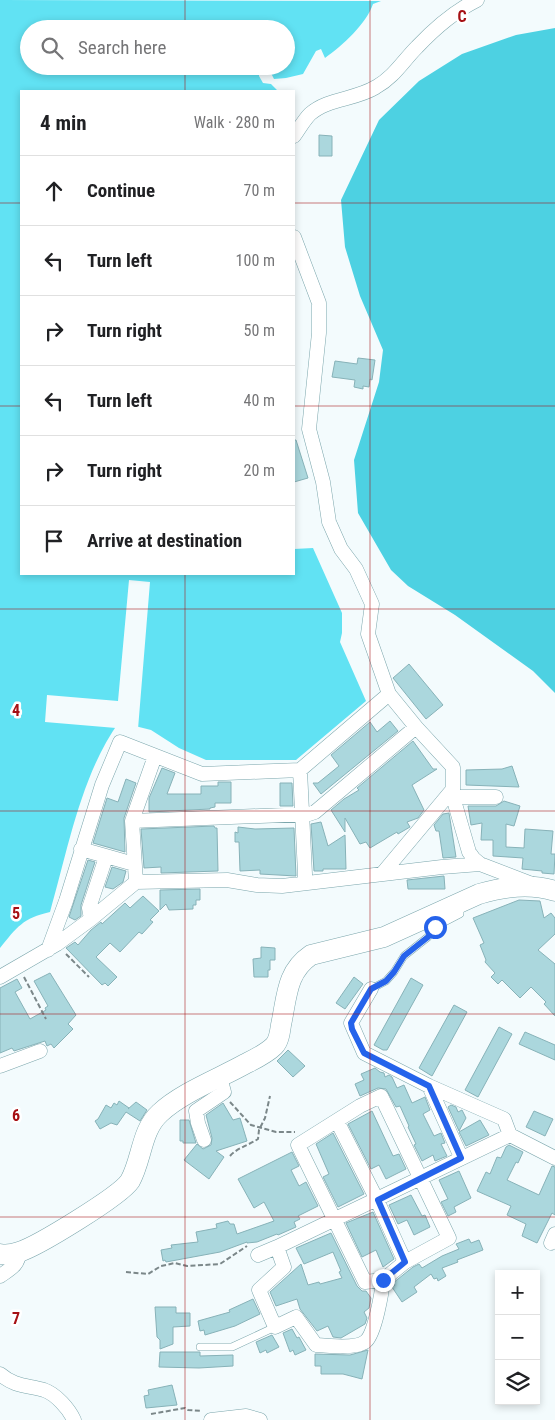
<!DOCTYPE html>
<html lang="en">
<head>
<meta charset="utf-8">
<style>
	:root { --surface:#fff; --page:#f6f6f6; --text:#202124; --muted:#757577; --line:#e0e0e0 }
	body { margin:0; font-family:"Roboto Condensed",sans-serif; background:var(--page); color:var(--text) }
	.controls { position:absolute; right:15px; bottom:15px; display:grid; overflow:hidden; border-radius:0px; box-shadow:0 2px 8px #0003 }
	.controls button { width:45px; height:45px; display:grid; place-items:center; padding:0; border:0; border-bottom:1px solid var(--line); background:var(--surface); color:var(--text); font:25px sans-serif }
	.stop { position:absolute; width:15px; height:15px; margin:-11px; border:4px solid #2563eb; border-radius:50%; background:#fff }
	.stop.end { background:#2563eb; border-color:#fff; box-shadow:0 1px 5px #0008 }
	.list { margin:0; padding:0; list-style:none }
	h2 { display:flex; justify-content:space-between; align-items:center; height:65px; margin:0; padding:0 20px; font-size:21px }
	h2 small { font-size:16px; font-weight:400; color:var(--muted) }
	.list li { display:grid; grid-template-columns:32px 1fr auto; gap:15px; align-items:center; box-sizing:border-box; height:70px; padding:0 20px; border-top:1px solid var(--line) }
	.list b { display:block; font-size:19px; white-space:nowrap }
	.list em { font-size:16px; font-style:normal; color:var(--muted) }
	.icon { flex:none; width:28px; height:28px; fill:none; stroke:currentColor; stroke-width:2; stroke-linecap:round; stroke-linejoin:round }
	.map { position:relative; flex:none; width:555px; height:1420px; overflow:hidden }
	.search { position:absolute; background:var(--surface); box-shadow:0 2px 8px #0003; left:20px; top:20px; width:275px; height:55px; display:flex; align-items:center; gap:12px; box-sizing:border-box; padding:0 18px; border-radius:28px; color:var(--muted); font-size:19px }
	.panel { position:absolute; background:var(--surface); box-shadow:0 2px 8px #0003; left:20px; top:90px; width:275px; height:485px; border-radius:0px }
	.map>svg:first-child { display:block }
	.forest { fill:#4dd1e2 }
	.water { fill:#61e2f3; fill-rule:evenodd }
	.pier { fill:#f3fbfd }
	.building { fill:#abd7dd; stroke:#87b2b8 }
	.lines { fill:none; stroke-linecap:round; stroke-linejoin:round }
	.lane-casing { stroke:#7ba6ac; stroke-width:8 }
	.street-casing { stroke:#7ba6ac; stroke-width:15 }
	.secondary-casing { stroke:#7ba6ac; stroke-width:21 }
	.path { stroke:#7b8789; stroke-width:2; stroke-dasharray:5 2.5; stroke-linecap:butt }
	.lane { stroke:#fff; stroke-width:7 }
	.street { stroke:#fff; stroke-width:14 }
	.secondary { stroke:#fff; stroke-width:20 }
	.route { stroke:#2563eb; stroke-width:6 }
	.grid { fill:none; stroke:#a61014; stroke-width:1; stroke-opacity:0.55 }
	.grid-label { font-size:16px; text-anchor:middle; font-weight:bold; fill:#a61014; stroke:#fff; stroke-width:5; stroke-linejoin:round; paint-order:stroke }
</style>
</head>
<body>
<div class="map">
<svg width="555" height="1420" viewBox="0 0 555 1420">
	<rect width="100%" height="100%" fill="#f3fbfd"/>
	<!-- forest -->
	<path class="forest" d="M555,28V693L533,671L455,615L408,586L391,570L358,513L354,460L379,382L383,350L360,296L345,247L341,200L379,120L419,81L462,54L516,35Z"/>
	<!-- water -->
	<path class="water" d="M0,0L381,1L373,4C367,23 342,46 325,58L321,49L316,51L303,74L286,78L274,79L269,69L263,68L259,71V76L263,83L271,84L278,91L205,90L204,91H21V574H294V549L313,548L342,613V633L340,642L366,701L296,760H206L179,748L151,730L119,722C81,775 68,849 50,912C23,918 17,927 0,948ZM29,29H286V66H29Z"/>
	<!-- pier -->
	<path class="pier" d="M129,580L150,582L138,729L120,724L116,731V728L45,722L47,695L118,701Z"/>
	<!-- building -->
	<path class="building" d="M319,135L332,136V156H319Z
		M358,358L375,360L372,380L370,379L369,387L363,386V389L354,387L355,380L332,377L335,361L357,364Z
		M294,440H296L308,478L294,482Z
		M409,664L443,705L426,719L393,678Z
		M390,721L398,731L321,794L313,783H318L339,766L331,755L370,722L377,732Z
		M413,741L433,769H437L412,785L424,810L418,818L407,822L410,827L398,834L397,832L370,848L366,842L360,844L345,818V832L331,810L344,799L359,790L357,788Z
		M512,766L519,787L466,785V770L502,769Z
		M162,768L175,773L167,794H201V786H218V782H231V803H215V807L210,808V809L149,812V798Z
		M126,779L136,783L124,818L125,852L93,843L107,798L118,802Z
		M280,783H292L293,806H280Z
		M504,801L520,806L514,826L506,824V847L524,848L525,829L553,831L551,854H555L554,874L542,873V871L522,869L523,858L493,856V840H481L482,823L471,825L468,806H496Z
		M449,813L456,857L443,858L439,831H436L434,825L443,814Z
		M321,822L328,846L345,835L346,869H323V871H314L311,824Z
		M214,826L215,828H217L218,871L161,873V867L144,868L141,829Z
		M238,827L255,829L294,828L296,876L260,874V870L240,871L239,842H235V832L238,833Z
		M88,860L95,862L81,905V916L75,920L69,917Z
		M112,867L126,871L123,882L113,889L105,887Z
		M444,876L445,889H408L407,880Z
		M200,889V900H196V905H193V909L169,910L166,904L160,910V890Z
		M143,896L159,911L150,920L153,922L142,934L139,932L120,952L110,943L96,957L117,977L108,986L105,983L102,985L66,948L75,942L78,945L91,930L101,922L102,924L125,903L130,908Z
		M519,900L540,901L544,918L551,913L555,918V934L538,950L555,964V1016L544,1004L546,1002L531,987L520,998L502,980L498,984L491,977L495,973L485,962L486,960L480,945L484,943L473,918Z
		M261,947L275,948V960H270V970H268V977H254L253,959L261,958Z
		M50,973L76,1015L68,1024L73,1029L54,1048L51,1044L47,1046L45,1041L14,1051L12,1048L0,1053V988L17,979L22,988L15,992L30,1019L46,1010L45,1008L48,1006L34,981Z
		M354,977L363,984L345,1009L336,1003Z
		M411,978L423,985L387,1050H383L374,1045Z
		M454,1005L467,1012L432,1076L419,1068Z
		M499,1027L512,1034L478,1097L465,1090Z
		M525,1032L555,1045V1060L519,1044Z
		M288,1050L305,1066L293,1077L277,1061Z
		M375,1068L380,1072L384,1073L385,1077L389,1075L392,1077L397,1088L404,1085L412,1103L425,1097L430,1110L423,1114L434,1136L441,1133L445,1143L441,1144L447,1156L435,1161L433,1155L422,1161L414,1145L416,1144L408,1127L409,1126L400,1106L396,1107L386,1089L378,1088L360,1096L355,1084L364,1080L361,1074Z
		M119,1101L129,1108L128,1109L136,1102L147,1110L140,1121L126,1112L117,1125L111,1123L100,1129L95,1121L98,1119L106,1105L111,1108L114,1103L117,1105Z
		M223,1103L233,1120L240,1118L247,1141L216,1151L224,1157L209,1179L184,1160L197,1144L203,1149L211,1145L212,1138L206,1115Z
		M451,1105L456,1107L458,1112L462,1110L466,1118L459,1131L448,1107Z
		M372,1111L393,1156L399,1154L406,1169L386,1179L379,1165L371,1169L348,1124Z
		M534,1111L553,1119L545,1136L526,1127Z
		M180,1120H189L196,1143H183V1141H180Z
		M480,1120L489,1135L466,1146L459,1132Z
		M333,1133L364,1194L338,1207L323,1177L329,1174L316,1144Z
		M509,1145L523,1152L518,1163L516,1162L507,1180L539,1195L552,1166L555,1167V1215L552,1213L537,1243L522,1236L526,1224L507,1215L511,1206L477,1191L486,1172L490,1174L497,1157L501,1158L506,1147Z
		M292,1152L299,1166L291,1170L299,1186L306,1182L318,1206L298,1216L300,1219L294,1222L296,1227L278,1235L277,1234L257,1242L247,1243V1242L220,1252L166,1262L165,1260L163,1261L161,1250L172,1248L171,1245L198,1242L196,1232L217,1228L216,1224L228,1221L230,1224H234L237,1234L274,1221L264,1202L254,1208L238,1179Z
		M459,1171L471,1198L454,1207L456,1212L448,1216L441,1202L448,1199L439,1180Z
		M411,1195L422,1216L425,1215L430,1227L414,1235L407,1220L398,1224L389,1205Z
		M373,1212L394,1259L383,1267L376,1250L362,1257L346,1223Z
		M331,1233L357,1286L362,1291H366L371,1298L369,1308L364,1312L367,1318L365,1324L341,1338L333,1337L328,1326L317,1331L300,1309L297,1299L276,1306L270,1292L301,1264L308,1285L319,1282L320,1284L342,1278L339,1272L341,1271L333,1252L304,1264L296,1248Z
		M469,1239L471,1243L479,1240L483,1250L457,1260L458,1262L442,1268L446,1276L438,1281L437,1278L434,1279L431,1274L414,1287L417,1292L402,1302L392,1287L395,1285L393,1283L413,1267L419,1264L422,1268L442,1256L459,1249L456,1244Z
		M253,1299L260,1314L235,1326L205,1335L204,1330L200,1331L198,1321L230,1312L229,1310Z
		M155,1307H176V1313H190V1326L173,1327V1344L160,1349V1340L157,1337Z
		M292,1329L297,1338L299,1337L306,1350L295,1355L293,1350L290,1352L283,1333Z
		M272,1335L279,1347L267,1353L266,1350L260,1353L256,1342Z
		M368,1350L362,1379L343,1374H321V1366H315V1354L350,1355Z
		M160,1352H200V1356L233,1355V1366L199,1368L159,1367Z
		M172,1385L177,1405L146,1408L144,1396L149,1395L148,1390Z"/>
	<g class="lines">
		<!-- lane casing -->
		<g class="lane-casing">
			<path id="lane" d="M371,989L386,981L394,972L404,956L428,937L435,927L460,914V906
				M200,1347H232L275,1327"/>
		</g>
		<!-- street casing -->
		<g class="street-casing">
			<path id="street" d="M294,136C299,129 304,120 310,114C328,98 355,100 376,87C394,77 403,61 417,47C434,29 455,11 477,0
				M294,237L319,303V333L309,429L323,482L329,522L341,549L356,569L372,604L368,634L389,694L416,727L453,767V797L469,852L474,859L480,864L532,884
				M300,770L305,874L304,883
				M453,797H496
				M132,821L309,814L315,812L416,727
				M81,849L134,864
				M382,874L453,789
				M136,882L132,821L155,756
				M91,919L89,908L106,857
				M48,950L66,901L102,785L120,742L202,774L300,770L389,694
				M0,977L57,944L91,919L136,882L227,880L257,885L282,886L442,867L480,864
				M371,989L351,1023L364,1053L429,1086L504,1119L510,1135L555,1158
				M0,1066L40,1051
				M429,1086L461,1157
				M381,1096L449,1238L405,1262L383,1280L365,1282L298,1145L360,1106Z
				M337,1121L377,1200L405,1262
				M204,1140L198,1123L196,1111L224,1092L220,1077
				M551,1243L555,1234
				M258,1255L277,1247
				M0,1276C10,1269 19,1265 19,1252
				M383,1280C382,1292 375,1333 366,1341C358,1349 327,1346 316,1345L296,1317L275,1327L259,1290L284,1267L277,1247L510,1135
				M0,1374C15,1387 27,1385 44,1390C56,1394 69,1409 74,1420
				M211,1420L246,1416L260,1420"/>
		</g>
		<!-- secondary casing -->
		<g class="secondary-casing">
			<path id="secondary" d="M0,1254C6,1255 13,1254 19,1252C38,1246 120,1196 130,1181C142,1160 141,1130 160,1113C181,1093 220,1078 245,1064C255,1059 266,1054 274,1046C279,1041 280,1032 281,1025C287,997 286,972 311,955L384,937L479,894C504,887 529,883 555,891"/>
		</g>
		<!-- path -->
		<path class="path" d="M66,954L89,977
			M24,977L46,1019
			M230,1102L251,1125L276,1132H295
			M230,1156C237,1148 249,1145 258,1139L259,1130L265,1118L270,1096
			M126,1272L148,1274L161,1266L175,1263L187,1266L220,1264L247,1246
			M151,1414L185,1408L188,1410L202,1411"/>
		<!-- lane -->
		<use href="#lane" class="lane"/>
		<!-- street -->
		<use href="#street" class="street"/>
		<!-- secondary -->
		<use href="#secondary" class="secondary"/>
	</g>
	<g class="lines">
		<!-- route -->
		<path class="route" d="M383,1280L405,1262L378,1200L461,1158L429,1086L364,1053L352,1029L351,1023L371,989L386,981L394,972L404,956L428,937L435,927"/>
	</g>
	<!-- grid -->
	<path class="grid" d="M185,0V29M370,0V1420M185,66V91M0,203H21M294,203H555M0,406H21M294,406H555M185,574V1420M0,609H555M0,811H555M0,1014H555M0,1217H555"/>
	<g class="grid-label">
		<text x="462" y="22">C</text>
		<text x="16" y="716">4</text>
		<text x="16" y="919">5</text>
		<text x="16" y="1121">6</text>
		<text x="16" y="1324">7</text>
	</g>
</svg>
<div class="controls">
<button>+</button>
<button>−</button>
<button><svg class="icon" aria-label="layers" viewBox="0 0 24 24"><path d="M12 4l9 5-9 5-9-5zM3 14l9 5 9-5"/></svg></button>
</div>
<div class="stop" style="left:435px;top:927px"></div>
<div class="stop end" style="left:383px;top:1280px"></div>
<div class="search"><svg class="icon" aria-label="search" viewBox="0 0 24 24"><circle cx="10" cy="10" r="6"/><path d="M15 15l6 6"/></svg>Search here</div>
<section class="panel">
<h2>4 min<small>Walk · 280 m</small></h2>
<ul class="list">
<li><svg class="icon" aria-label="ahead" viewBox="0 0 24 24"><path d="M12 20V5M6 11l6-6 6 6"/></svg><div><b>Continue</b></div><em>70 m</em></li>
<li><svg class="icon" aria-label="left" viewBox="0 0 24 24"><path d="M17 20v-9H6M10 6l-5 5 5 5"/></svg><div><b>Turn left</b></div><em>100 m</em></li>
<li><svg class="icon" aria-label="right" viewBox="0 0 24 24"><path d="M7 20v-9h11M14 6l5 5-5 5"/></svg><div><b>Turn right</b></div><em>50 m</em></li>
<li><svg class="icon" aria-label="left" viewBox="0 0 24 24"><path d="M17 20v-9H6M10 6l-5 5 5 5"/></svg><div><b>Turn left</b></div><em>40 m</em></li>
<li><svg class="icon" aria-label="right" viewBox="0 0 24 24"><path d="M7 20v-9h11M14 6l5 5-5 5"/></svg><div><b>Turn right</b></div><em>20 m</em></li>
<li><svg class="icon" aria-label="arrive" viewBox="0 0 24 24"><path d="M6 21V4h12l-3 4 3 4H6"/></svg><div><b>Arrive at destination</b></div></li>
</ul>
</section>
</div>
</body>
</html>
